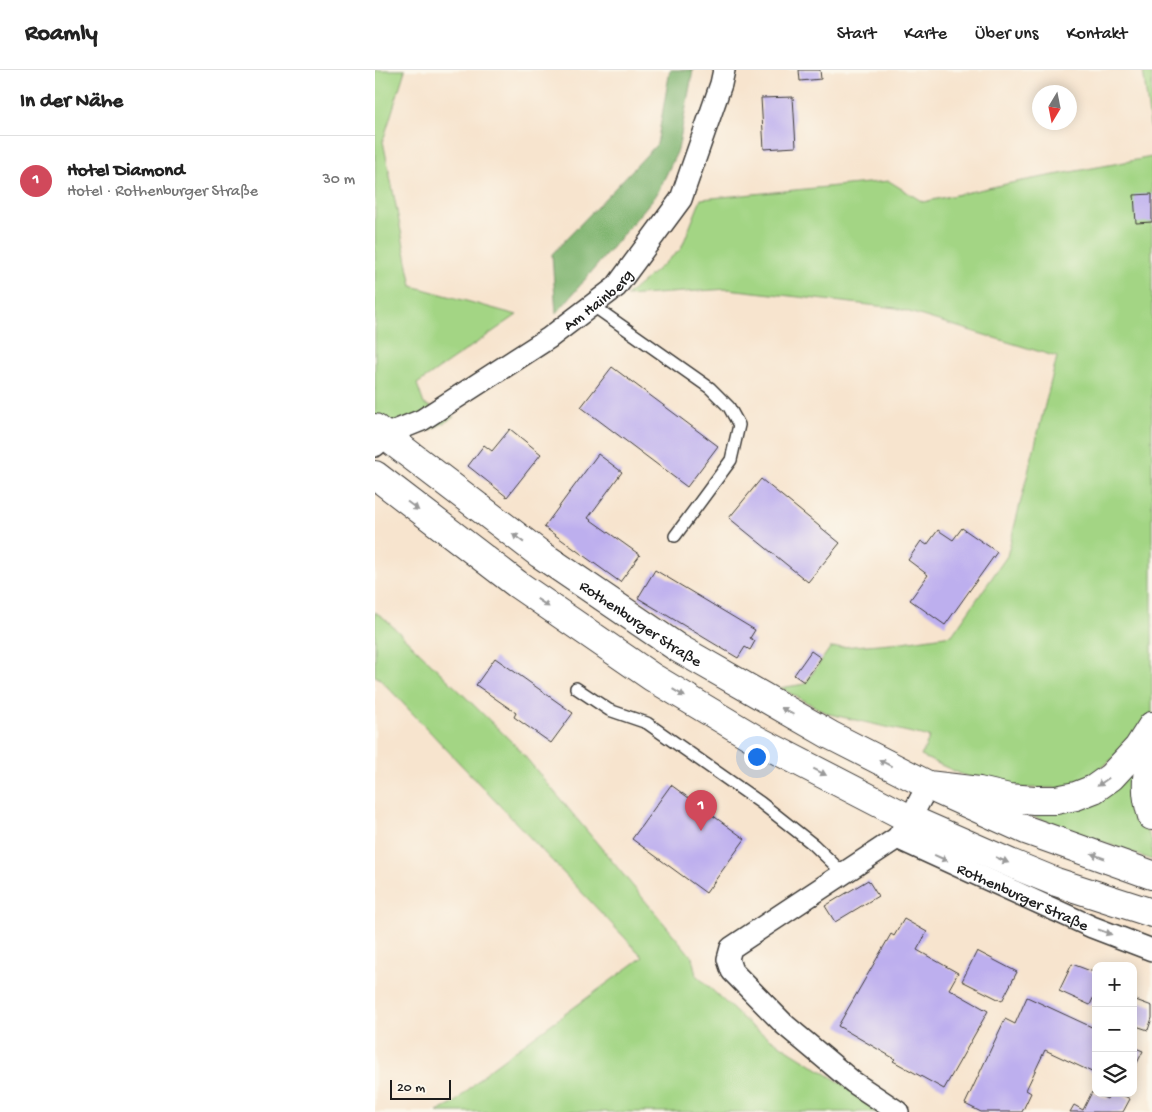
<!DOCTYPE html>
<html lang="de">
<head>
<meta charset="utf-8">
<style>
	:root { --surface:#fff; --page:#f6f6f6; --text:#222; --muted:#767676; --line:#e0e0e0; --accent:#d1495b }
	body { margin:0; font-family:"Gochi Hand",sans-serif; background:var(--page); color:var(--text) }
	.controls { position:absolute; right:15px; bottom:15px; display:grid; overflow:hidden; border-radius:10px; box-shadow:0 2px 12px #0003 }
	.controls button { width:45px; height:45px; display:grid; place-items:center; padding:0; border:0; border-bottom:1px solid var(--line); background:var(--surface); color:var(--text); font:25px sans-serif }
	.compass { position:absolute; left:657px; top:15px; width:45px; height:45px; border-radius:50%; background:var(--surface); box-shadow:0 2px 12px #0003; rotate:190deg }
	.scale { position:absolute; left:15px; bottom:12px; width:61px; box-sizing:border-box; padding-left:5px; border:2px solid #1c1c1c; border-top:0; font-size:14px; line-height:18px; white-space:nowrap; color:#1c1c1c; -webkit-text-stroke:4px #fbf7ec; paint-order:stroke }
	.you { position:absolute; left:381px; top:686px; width:18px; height:18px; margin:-12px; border:4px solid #fff; border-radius:50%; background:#1a73e8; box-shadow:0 0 0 8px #1a73e833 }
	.badge { display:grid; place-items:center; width:32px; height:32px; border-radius:50%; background:var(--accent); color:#fff; font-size:16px; font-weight:700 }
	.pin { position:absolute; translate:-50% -41px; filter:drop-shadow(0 1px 2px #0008) }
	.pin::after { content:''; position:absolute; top:26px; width:18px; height:15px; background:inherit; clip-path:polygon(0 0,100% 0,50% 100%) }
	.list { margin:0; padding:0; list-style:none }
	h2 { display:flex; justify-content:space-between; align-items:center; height:65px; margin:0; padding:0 20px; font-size:21px }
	h2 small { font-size:16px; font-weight:400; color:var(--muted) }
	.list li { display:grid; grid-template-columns:32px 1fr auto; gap:15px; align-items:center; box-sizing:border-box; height:90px; padding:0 20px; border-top:1px solid var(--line) }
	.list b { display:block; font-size:19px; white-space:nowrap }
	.list p { margin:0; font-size:16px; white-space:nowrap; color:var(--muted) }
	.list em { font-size:16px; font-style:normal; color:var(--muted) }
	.icon { flex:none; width:28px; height:28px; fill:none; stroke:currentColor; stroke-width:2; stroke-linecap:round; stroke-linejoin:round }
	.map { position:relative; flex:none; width:777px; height:1042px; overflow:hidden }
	header { display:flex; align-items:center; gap:30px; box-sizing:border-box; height:70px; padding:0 25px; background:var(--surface); border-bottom:1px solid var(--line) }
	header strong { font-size:24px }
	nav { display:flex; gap:28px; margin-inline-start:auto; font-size:18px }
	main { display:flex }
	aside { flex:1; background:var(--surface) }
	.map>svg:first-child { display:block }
	.green { fill:#a3d584; stroke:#607850 }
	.forest { fill:#82b672; stroke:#4f6947 }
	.building { fill:#bdafee }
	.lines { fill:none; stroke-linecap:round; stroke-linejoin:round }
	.lane-casing { stroke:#3d3a37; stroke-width:14 }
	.street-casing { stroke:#3d3a37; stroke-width:24 }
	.secondary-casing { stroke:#3d3a37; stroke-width:30 }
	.primary-casing { stroke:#3d3a37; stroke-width:30 }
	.lane { stroke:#fff; stroke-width:11 }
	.street { stroke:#fff; stroke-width:21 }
	.secondary { stroke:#fff; stroke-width:28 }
	.primary { stroke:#fff; stroke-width:28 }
	.oneway { fill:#999 }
	.labels { text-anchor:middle; stroke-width:4.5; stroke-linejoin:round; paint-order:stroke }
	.street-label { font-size:16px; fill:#1c1c1c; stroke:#fbf7ec }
</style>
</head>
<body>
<header>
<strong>Roamly</strong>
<nav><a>Start</a><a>Karte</a><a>Über uns</a><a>Kontakt</a></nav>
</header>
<main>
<aside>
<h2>In der Nähe<small></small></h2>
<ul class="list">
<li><span class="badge">1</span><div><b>Hotel Diamond</b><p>Hotel · Rothenburger Straße</p></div><em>30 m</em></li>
</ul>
</aside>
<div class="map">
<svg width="777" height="1042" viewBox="0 0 777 1042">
	<rect width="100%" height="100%" fill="#fbf7ec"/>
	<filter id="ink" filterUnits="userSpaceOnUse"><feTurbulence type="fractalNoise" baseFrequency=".02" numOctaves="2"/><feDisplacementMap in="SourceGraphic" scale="10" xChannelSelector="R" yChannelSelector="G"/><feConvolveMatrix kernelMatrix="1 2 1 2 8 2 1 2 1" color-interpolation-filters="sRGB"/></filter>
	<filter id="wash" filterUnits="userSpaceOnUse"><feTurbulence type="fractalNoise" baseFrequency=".0096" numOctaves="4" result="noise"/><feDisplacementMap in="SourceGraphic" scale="20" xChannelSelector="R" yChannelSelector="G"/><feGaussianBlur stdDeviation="1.12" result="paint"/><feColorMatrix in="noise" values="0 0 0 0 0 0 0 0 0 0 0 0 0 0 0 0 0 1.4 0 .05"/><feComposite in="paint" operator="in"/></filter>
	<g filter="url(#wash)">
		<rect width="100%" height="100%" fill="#f7e4ce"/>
		<!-- green -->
		<path class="green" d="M0,0H30L8,71L37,216L142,245L42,314L49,334L79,347L56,360L41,363L0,360Z
			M768,0H777V69Z
			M777,87V646L757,673L702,718H617L546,686L555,667L454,644L405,618L430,614L455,578L528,572L577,565L632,486L682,287L521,238L353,219L251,226L306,179L326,129L514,111L548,132L636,113Z
			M0,542L9,548L142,677L317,887L321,905L377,957L512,1042H62L78,1034L116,998L268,887L4,608L0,606Z
			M760,694L770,757L777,771V790L649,743V739Z"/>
		<!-- forest -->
		<path class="forest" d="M295,0H318L303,80L282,124L181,244L177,184L282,74Z"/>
		<g id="blocks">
			<!-- building -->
			<path class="building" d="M424,0H445L446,9L425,11Z
				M418,27L421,77L389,79L386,28Z
				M777,124V152L761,153L759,125Z
				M237,297L343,376L312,417L206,337Z
				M135,359L166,384L132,427L93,396L109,375L117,381Z
				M223,384L247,402L213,448L265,485L245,512L169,457Z
				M386,409L465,473L433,512L354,448Z
				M587,458L622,482L570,555L535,530L553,505L533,490L546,471L552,475L563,460L578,470Z
				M280,500L380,560L375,568L380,571L375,580L370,577L363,588L263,528Z
				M436,581L446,588L429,612L419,605Z
				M120,588L198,643L176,673L139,647L141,643L101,615Z
				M296,715L370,769L331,823L257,769Z
				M493,810L503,826L460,852L450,836Z
				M529,849L552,862L542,880L583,903L574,919L613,941L569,1019L518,991L520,989L463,956L516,864L519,866Z
				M602,881L642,902L627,931L587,911Z
				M697,894L721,903V922L715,935L684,921Z
				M652,927L721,959V1004L670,980L651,1020L656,1023L647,1042H606L590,1034L630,949L640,954Z
				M758,929L777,936V948L773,960L758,955Z
				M758,977L768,981L758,1001Z
				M717,1022L732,1029L735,1023H744L755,1029L748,1042H695L699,1035L708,1040Z"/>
		</g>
	</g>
	<g filter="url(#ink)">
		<use href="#blocks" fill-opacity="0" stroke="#3d3a37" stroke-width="1"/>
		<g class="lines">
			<!-- lane casing -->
			<g class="lane-casing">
				<path id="lane" d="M217,235L335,318L354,337L364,355L356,390L300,466
					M201,618L234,640L272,653L386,733L439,775L468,803"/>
			</g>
			<!-- street casing -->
			<g class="street-casing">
				<g id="street">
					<path id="s1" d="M0,376L10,365L47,350L174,268L241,217L306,129L346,14L349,0"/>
					<path id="s2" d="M522,768L717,857L777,880"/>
					<path d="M523,1042L478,1012L410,955L357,901L353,889L356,878L522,768L535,749L553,715"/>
				</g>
			</g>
			<!-- secondary casing -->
			<g class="secondary-casing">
				<path id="secondary" d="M558,718L651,760L777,805"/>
			</g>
			<!-- primary casing -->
			<g class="primary-casing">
				<g id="primary">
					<path id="s3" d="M0,358L165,484L303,578L455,665L553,715L604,721L634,728L659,730H681L701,726L719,719L736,707L763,678L777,656"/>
					<path d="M0,405L142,514L277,607L382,670L535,749L635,793L681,812L777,843"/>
					<path d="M777,683C770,706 770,724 777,746"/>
				</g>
			</g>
			<!-- lane -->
			<use href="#lane" class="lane"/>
			<!-- street -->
			<use href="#street" class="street"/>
			<!-- secondary -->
			<use href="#secondary" class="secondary"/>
			<!-- primary -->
			<use href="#primary" class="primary"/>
		</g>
		<!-- one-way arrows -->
		<defs><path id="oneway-solid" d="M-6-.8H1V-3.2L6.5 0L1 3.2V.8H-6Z" transform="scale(1.25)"/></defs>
		<g class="oneway">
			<use href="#oneway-solid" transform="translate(38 436) rotate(37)"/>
			<use href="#oneway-solid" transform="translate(143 468) rotate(-142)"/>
			<use href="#oneway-solid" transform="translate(168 533) rotate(34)"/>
			<use href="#oneway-solid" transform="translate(304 623) rotate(31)"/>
			<use href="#oneway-solid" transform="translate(412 641) rotate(-150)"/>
			<use href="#oneway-solid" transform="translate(510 693) rotate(-153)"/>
			<use href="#oneway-solid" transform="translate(445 702) rotate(27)"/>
			<use href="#oneway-solid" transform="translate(728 712) rotate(145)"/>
			<use href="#oneway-solid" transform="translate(723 786) rotate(-160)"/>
			<use href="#oneway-solid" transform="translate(566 788) rotate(24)"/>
			<use href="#oneway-solid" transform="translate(627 790) rotate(24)"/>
			<use href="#oneway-solid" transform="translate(730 862) rotate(21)"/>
		</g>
	</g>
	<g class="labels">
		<!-- street labels -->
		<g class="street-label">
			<text dy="6" stroke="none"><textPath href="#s1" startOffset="268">Am Hainberg</textPath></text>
			<text dy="6" stroke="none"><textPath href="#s3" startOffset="330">Rothenburger Straße</textPath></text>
			<text dy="6" stroke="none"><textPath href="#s2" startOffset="139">Rothenburger Straße</textPath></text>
		</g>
	</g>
</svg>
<div class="controls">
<button>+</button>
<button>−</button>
<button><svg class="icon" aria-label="layers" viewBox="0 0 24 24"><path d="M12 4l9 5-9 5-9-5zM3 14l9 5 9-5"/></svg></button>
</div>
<svg class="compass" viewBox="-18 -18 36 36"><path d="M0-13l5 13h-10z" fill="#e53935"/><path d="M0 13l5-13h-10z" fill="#767676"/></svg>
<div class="scale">20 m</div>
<div class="you"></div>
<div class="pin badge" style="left:326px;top:761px">1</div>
</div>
</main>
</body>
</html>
